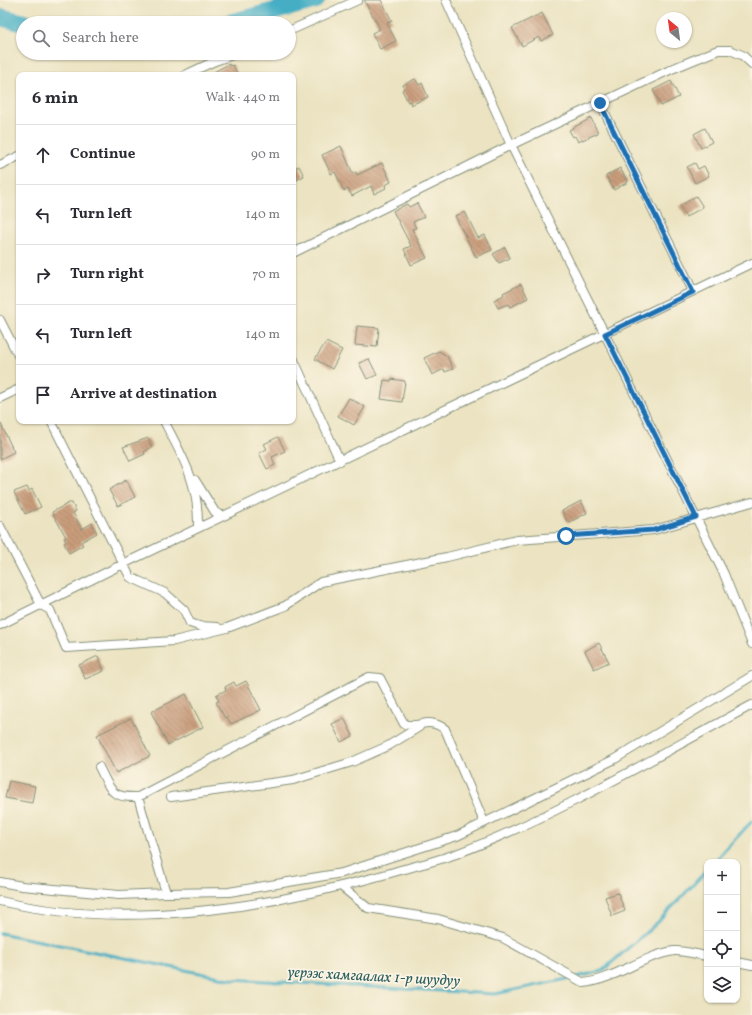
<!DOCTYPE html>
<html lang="en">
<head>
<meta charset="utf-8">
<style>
	:root { --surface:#fff; --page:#f7f7f7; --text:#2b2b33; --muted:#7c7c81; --line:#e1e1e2 }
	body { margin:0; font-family:Vollkorn,serif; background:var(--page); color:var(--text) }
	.controls { position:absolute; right:12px; bottom:12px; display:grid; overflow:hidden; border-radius:8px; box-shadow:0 1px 3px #0004 }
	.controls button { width:36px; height:36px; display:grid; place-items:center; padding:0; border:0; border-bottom:1px solid var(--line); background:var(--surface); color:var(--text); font:20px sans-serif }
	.compass { position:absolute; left:656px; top:12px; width:36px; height:36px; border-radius:50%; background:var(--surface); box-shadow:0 1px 3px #0004; rotate:331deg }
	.stop { position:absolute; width:12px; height:12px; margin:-9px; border:3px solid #1f6fb2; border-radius:50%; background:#fff }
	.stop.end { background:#1f6fb2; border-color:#fff; box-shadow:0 1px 4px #0008 }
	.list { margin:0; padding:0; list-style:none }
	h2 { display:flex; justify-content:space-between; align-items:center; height:52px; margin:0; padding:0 16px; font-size:17px }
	h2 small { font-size:13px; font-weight:400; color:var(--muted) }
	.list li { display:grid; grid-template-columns:26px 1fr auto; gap:12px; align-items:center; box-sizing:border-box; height:60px; padding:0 16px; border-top:1px solid var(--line) }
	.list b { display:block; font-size:15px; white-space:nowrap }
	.list em { font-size:13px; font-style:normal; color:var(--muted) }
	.icon { flex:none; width:22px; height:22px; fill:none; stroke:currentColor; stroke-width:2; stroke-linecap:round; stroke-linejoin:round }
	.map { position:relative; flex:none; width:752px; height:1015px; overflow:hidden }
	.search { position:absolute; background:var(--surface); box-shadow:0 1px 3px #0004; left:16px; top:16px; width:280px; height:44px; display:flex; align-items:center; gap:10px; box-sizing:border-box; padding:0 14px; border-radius:22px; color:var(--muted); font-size:15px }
	.panel { position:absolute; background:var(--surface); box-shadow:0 1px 3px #0004; left:16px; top:72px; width:280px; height:352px; border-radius:8px }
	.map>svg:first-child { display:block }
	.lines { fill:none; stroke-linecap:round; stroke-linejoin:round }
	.stream { stroke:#45aec4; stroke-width:3 }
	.river { stroke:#45aec4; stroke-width:18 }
	.building { fill:url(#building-back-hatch) }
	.minor-casing { stroke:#85907a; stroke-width:10 }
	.minor { stroke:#fff; stroke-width:8 }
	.route { stroke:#1f6fb2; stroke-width:5 }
	.labels { text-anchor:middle; stroke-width:3.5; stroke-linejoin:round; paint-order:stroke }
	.water-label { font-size:15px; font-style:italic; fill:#2a5f5f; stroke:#fcf5e5 }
</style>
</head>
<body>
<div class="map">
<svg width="752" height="1015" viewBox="0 0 752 1015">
	<defs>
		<pattern id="building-back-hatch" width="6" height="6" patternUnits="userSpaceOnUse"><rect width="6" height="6" fill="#c99d7c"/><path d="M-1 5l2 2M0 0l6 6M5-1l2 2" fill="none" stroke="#a38166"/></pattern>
	</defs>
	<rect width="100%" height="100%" fill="#fcf5e5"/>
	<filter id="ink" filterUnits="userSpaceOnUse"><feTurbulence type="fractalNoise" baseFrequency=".025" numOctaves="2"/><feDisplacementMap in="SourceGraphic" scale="8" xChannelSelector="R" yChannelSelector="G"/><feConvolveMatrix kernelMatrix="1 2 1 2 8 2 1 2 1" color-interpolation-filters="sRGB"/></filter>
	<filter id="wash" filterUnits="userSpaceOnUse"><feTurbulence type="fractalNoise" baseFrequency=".012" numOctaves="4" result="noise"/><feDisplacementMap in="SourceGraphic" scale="16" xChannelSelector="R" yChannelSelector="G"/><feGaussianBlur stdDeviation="0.9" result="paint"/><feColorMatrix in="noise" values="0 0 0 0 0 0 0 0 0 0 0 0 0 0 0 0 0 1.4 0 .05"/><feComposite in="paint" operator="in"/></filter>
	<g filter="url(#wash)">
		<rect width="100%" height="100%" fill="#ebe3c1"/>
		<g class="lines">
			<!-- stream -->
			<path class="stream" d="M714,862L752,821
				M0,933L230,979L495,994L572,978
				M577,977L602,971L657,923L707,870"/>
			<!-- river -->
			<path class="river" d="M0,17L24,23
				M230,23L316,0"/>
		</g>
		<g id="blocks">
			<!-- building -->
			<path class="building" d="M364,0H381L392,21L387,23L396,41L380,49L372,33L380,29Z
				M542,13L553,35L541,41L539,37L522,46L512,28Z
				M229,64L230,66L233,65L238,75H208Z
				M415,79L419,85L422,83L428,97L411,105L410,101L408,102L402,90L404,89L403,85Z
				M671,81L679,97L661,106L653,90Z
				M591,118L598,133L578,142L575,136L573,137L569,130Z
				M705,128L712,142L701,148L694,134Z
				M341,146L353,174L356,172L357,175L382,163L391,182L385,185L386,188L374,194L371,186L352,196L348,189L344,191L335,172L331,174L322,155Z
				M695,163L698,169L704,166L709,176L695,183L687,167Z
				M299,166L304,176L293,182V169Z
				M620,168L628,182L614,190L606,176Z
				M696,196L703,207L686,217L680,206Z
				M417,203L424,217L413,222L416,228L412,229L427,258L411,265L404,249L411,246L393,211L407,204L409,207Z
				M465,212L478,238L485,235L492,250L476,257L455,216Z
				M505,247L510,258L499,263L493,254Z
				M521,284L528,298L510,307L508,304L498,308L494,300L504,295L503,293Z
				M357,326L379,328L377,347L355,345Z
				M326,342L342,350L332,369L315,359Z
				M439,351L447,356L453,369L445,372L444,369L432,375L424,358Z
				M369,359L377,375L367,379L359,363Z
				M391,379L405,381L402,402L381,399L384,380L391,381Z
				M349,398L365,407L354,425L338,416Z
				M0,422L14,452L0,459Z
				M278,437L285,451L272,457L275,465L267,469L259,453L267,449L264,444Z
				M148,438L152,447L144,452L145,454L130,461L123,447Z
				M126,480L135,497L118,506L109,490Z
				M27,487L29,491L32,489L41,507L25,514L14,492Z
				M581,501L587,513L568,523L562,511Z
				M69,503H72L76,511L73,513L82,529L92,523L97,533L81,542L83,545L69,553L64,543L66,542L64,538L66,537L52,512Z
				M599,643L609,662L594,669L585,651Z
				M98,656L104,671L85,679L79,665Z
				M246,681L261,710L231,724L227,717L225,718L216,702L219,701L216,695L226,690L225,687L234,682L236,686Z
				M186,694L203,727L168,745L151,712Z
				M131,718L150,756L116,773L97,735Z
				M344,718L353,736L341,742L332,724Z
				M9,781L35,786L32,803L5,798Z
				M618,893L625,911L612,916L605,897Z"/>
		</g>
	</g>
	<g filter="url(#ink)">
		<use href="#blocks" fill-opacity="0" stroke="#85907a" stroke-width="1"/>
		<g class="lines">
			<!-- minor casing -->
			<g class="minor-casing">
				<path id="minor" d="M446,0L511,145L724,574L752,644
					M289,31L358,0
					M185,75L215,61L238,53
					M600,103L693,291
					M0,165L19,156
					M293,253L511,145L674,68L718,50H730L742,55L752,64
					M0,320L19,357
					M293,358L340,461
					M0,398L19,389
					M51,421L130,577L165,593L184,610L190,623L199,626L217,627
					M164,421C184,459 199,484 198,528
					M195,480L215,512L223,516
					M0,526L41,605L50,610L66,648L174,641L227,628L285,606L321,582L447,557L517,540L654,530L752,502
					M0,625L123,564L752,263
					M99,767C111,790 110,798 138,797
					M171,797L293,780L352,762L388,746L419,727
					M0,882L22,886L119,895L166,893L229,892L342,873L457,836L613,760L752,676
					M342,887L368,908L438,919L503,938L584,983C616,979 642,956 674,951C684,950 697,955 707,956
					M166,893L138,797L369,677L380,678L404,724C421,729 426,716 445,729L484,822
					M0,901C126,931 272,907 394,872C415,866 436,861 456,854C559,815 655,757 752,705
					M737,962L752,965"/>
			</g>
			<!-- minor -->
			<use href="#minor" class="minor"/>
		</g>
	</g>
	<g class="lines" filter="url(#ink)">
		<!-- route -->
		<path class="route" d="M566,536L654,530L696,517L605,334L693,292L600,103"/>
	</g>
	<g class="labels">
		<!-- water labels -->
		<g class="water-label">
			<text transform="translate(374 976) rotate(3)" y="5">үерээс хамгаалах 1-р шуудуу</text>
		</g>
	</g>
</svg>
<div class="controls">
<button>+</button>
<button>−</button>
<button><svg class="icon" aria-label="locate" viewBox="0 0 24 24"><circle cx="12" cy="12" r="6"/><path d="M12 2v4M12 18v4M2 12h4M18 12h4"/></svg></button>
<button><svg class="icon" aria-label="layers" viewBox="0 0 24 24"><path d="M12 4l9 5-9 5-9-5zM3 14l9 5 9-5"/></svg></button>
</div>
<svg class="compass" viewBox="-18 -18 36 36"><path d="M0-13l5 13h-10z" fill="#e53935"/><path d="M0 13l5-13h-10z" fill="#7c7c81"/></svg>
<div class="stop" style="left:566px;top:536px"></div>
<div class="stop end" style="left:600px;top:103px"></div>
<div class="search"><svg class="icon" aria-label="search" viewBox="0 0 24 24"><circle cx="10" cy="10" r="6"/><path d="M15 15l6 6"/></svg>Search here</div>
<section class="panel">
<h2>6 min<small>Walk · 440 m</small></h2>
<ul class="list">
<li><svg class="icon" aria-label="ahead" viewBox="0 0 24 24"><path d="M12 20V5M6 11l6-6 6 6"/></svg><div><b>Continue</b></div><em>90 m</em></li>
<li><svg class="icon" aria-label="left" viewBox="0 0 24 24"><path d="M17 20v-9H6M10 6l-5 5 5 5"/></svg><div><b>Turn left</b></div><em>140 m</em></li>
<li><svg class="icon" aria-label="right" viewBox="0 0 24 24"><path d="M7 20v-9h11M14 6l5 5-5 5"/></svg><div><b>Turn right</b></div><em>70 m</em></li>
<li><svg class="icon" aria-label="left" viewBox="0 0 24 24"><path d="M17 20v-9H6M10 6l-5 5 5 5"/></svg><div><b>Turn left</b></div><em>140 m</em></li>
<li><svg class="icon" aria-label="arrive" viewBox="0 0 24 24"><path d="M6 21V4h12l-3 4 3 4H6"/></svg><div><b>Arrive at destination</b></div></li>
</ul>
</section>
</div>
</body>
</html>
